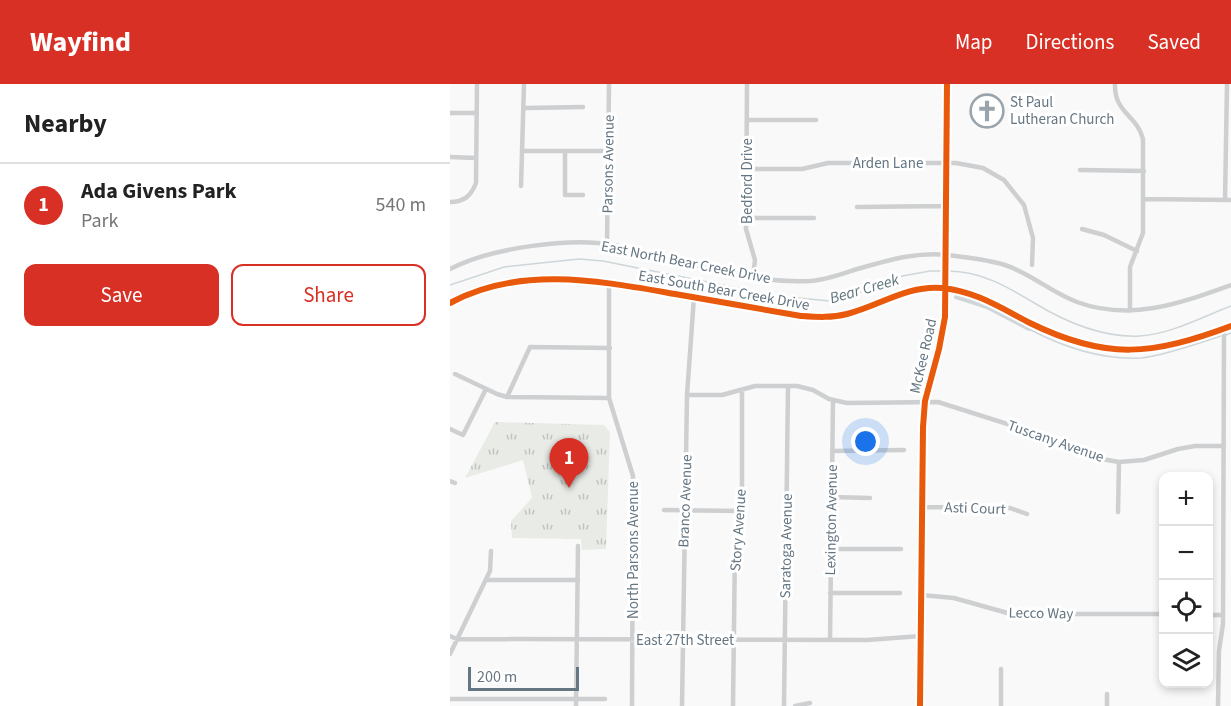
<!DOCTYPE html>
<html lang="en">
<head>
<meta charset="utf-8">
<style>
	:root { --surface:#fff; --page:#f6f6f6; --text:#222; --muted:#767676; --line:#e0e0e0; --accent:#d93025 }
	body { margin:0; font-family:"Source Sans 3",sans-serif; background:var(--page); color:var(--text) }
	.controls { position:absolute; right:18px; bottom:18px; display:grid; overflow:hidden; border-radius:12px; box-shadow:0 3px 9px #0003 }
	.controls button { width:54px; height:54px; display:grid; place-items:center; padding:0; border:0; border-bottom:2px solid var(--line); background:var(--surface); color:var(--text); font:30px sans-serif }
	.scale { position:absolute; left:18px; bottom:15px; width:111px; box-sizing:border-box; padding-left:6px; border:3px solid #657683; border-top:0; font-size:16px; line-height:21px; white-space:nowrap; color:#657683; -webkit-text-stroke:4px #fff; paint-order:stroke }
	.you { position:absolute; left:416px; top:358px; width:21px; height:21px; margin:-15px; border:4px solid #fff; border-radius:50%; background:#1a73e8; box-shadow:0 0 0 9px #1a73e833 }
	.badge { display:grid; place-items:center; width:39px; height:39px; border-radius:50%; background:var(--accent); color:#fff; font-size:20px; font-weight:700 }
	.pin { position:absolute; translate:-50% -50px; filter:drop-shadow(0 2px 3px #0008) }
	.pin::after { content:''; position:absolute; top:32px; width:21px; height:18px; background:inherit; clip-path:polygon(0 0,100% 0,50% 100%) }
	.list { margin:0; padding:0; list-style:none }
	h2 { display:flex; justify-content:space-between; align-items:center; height:78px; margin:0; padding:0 24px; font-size:26px }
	h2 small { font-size:20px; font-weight:400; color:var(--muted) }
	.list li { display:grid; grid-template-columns:39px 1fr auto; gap:18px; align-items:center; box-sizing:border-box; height:84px; padding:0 24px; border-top:2px solid var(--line) }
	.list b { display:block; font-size:22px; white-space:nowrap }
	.list p { margin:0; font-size:20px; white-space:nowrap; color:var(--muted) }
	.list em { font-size:20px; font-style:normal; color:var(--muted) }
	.actions { display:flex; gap:12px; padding:18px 24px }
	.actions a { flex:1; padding:14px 0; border:2px solid var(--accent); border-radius:12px; text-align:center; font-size:21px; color:var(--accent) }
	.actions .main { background:var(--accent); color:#fff }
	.icon { flex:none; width:33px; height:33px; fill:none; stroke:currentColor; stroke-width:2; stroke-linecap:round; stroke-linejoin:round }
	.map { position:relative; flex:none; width:781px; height:622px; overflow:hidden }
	header { display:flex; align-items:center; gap:36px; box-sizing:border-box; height:84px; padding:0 30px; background:var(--accent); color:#fff }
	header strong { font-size:28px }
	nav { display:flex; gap:33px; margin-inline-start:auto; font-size:21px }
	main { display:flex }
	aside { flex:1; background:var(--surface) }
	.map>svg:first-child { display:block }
	.park { fill:url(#park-tufts) }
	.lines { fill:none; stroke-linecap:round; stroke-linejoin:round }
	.stream { stroke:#ced6d9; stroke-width:1.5 }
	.canal { stroke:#ced6d9; stroke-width:4 }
	.minor { stroke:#cecfd0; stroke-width:4.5 }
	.cycleway-casing { stroke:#fff; stroke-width:10 }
	.cycleway { stroke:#e8590c; stroke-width:6 }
	.labels { text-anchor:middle; stroke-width:6; stroke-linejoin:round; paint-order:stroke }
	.poi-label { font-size:15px; fill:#657683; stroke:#fff; text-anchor:start }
	.street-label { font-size:15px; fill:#657683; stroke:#fff }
	.water-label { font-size:16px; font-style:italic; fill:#60757c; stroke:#fff }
</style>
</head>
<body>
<header>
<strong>Wayfind</strong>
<nav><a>Map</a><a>Directions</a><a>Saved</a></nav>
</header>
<main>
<aside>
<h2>Nearby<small></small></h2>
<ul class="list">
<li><span class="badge">1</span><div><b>Ada Givens Park</b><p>Park</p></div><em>540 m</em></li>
</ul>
<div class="actions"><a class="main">Save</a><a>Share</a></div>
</aside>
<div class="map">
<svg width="781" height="622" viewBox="0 0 781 622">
	<defs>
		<pattern id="park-tufts" width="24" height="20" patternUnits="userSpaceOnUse" patternTransform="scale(1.5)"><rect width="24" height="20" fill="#e8ebe6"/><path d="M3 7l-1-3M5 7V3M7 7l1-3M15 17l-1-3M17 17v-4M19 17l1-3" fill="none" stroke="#c0c3c0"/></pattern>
	</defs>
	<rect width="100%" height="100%" fill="#f9f9f9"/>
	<!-- park -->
	<path class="park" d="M45,338L154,341L160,348L156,465L132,466L131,455L62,454L61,437L82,414L73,376L15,394Z"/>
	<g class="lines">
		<!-- stream -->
		<path class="stream" d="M498,187C531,187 558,203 586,220C616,238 654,254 690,252C721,250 752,233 781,222
			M0,201L54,183L129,175L153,177L327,212L380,217L396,214L447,193L480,187H493
			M579,245C613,263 651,276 691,274C713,272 749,259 771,252
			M776,251L781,249"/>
		<!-- canal -->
		<path class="canal" d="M506,213L537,223L579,245"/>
		<!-- minor -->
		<path class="minor" d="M297,0L296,145L305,176L303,192
			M665,0C664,29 687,31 693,55V149L680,183V227
			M74,24L133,23
			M0,29H27
			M297,36H366
			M72,67H158
			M115,67V111H133
			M0,73L26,74
			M297,85H352L378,79H506L533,84L554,96L574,121L583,154L582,181
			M630,86L694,87
			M71,102L74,0
			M693,115L781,116
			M775,116L777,0
			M0,118C14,118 21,112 26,99L27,0
			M407,123L495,122
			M296,134H364
			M632,145L654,151L687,167
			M157,160L159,0
			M0,185C41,164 119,153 164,161C228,174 294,200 360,197C375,196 389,191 404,186C438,176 470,166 506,172C522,174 540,176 555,181C580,189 602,209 627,218C681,238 731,219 781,201
			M159,198V314L183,392L182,622
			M0,219C70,181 150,197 225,210C267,217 309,225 351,232C367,233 382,234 397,230C429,222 457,201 492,204C525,207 551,224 580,239C657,277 703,271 781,242
			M5,290L47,310L57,313L159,314
			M237,311H272L305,302H347L363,306L379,315L397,319L488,318L573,345L591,354L646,374L669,378L694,376L728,365L745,362H774
			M57,313L80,263L160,264
			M0,345L13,351L36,305
			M382,367L454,366
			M0,397L5,399
			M381,413L420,414
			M472,423L560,424L577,430
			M214,426L292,427
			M668,428L669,378
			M381,465H451
			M36,496H128
			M380,509H450
			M471,511L504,514L561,530H714
			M758,531H773
			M0,552L7,555L417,556L471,552
			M380,556L383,317
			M0,570L40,487L41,467
			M657,610V622
			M0,615H155
			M126,622L128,462
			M232,622L237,311L244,213
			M283,622L285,462L292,432V306
			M334,622L338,302
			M345,622L360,619
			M470,622L473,343L475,317L489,265L495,233L497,0
			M551,622V585
			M768,622L769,567L773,540L774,245"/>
		<!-- cycleway casing -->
		<g class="cycleway-casing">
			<path id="cycleway" d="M0,219C70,181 150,197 225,210C267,217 309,225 351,232C367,233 382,234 397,230C429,222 457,201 492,204C525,207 551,224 580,239C657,277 703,271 781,242
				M470,622L473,343L475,317L489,265L495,233L497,0"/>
		</g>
		<!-- cycleway -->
		<use href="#cycleway" class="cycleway"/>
	</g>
	<!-- icons -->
	<defs>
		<g id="church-ring" transform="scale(1.725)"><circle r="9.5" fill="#fff" stroke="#99a4ac" stroke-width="1.5"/><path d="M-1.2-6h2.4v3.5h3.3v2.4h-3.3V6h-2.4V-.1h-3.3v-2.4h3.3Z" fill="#99a4ac"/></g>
	</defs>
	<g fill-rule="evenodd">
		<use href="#church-ring" x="537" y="27"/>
	</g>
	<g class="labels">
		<!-- poi labels -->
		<g class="poi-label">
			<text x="560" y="23">St Paul<tspan x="560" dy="17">Lutheran Church</tspan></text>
		</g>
		<!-- street labels -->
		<g class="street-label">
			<text x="438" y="84">Arden Lane</text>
			<text transform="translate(158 80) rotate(-89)" y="5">Parsons Avenue</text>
			<text transform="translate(297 97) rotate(-90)" y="5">Bedford Drive</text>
			<text transform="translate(236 178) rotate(11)" y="5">East North Bear Creek Drive</text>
			<text transform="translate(274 206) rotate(10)" y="5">East South Bear Creek Drive</text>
			<text transform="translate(473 272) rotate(-77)" y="5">McKee Road</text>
			<text transform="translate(606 357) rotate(19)" y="5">Tuscany Avenue</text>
			<text transform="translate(235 417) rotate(-88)" y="5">Branco Avenue</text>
			<text transform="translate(525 424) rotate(2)" y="5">Asti Court</text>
			<text transform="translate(381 436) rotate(-89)" y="5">Lexington Avenue</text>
			<text transform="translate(288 446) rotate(-86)" y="5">Story Avenue</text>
			<text transform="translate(336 462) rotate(-89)" y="5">Saratoga Avenue</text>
			<text transform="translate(183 466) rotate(-90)" y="5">North Parsons Avenue</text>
			<text transform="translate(591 529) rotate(1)" y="5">Lecco Way</text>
			<text x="235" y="561">East 27th Street</text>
		</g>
		<!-- water labels -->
		<g class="water-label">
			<text transform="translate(414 204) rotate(-16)" y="6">Bear Creek</text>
		</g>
	</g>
</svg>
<div class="controls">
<button>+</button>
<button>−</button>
<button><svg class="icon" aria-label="locate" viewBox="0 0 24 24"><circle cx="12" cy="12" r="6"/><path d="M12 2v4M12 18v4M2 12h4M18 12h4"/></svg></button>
<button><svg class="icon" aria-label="layers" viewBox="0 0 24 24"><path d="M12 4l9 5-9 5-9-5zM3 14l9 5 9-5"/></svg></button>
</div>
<div class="scale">200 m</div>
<div class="you"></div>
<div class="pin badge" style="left:119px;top:404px">1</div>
</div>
</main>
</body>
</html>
